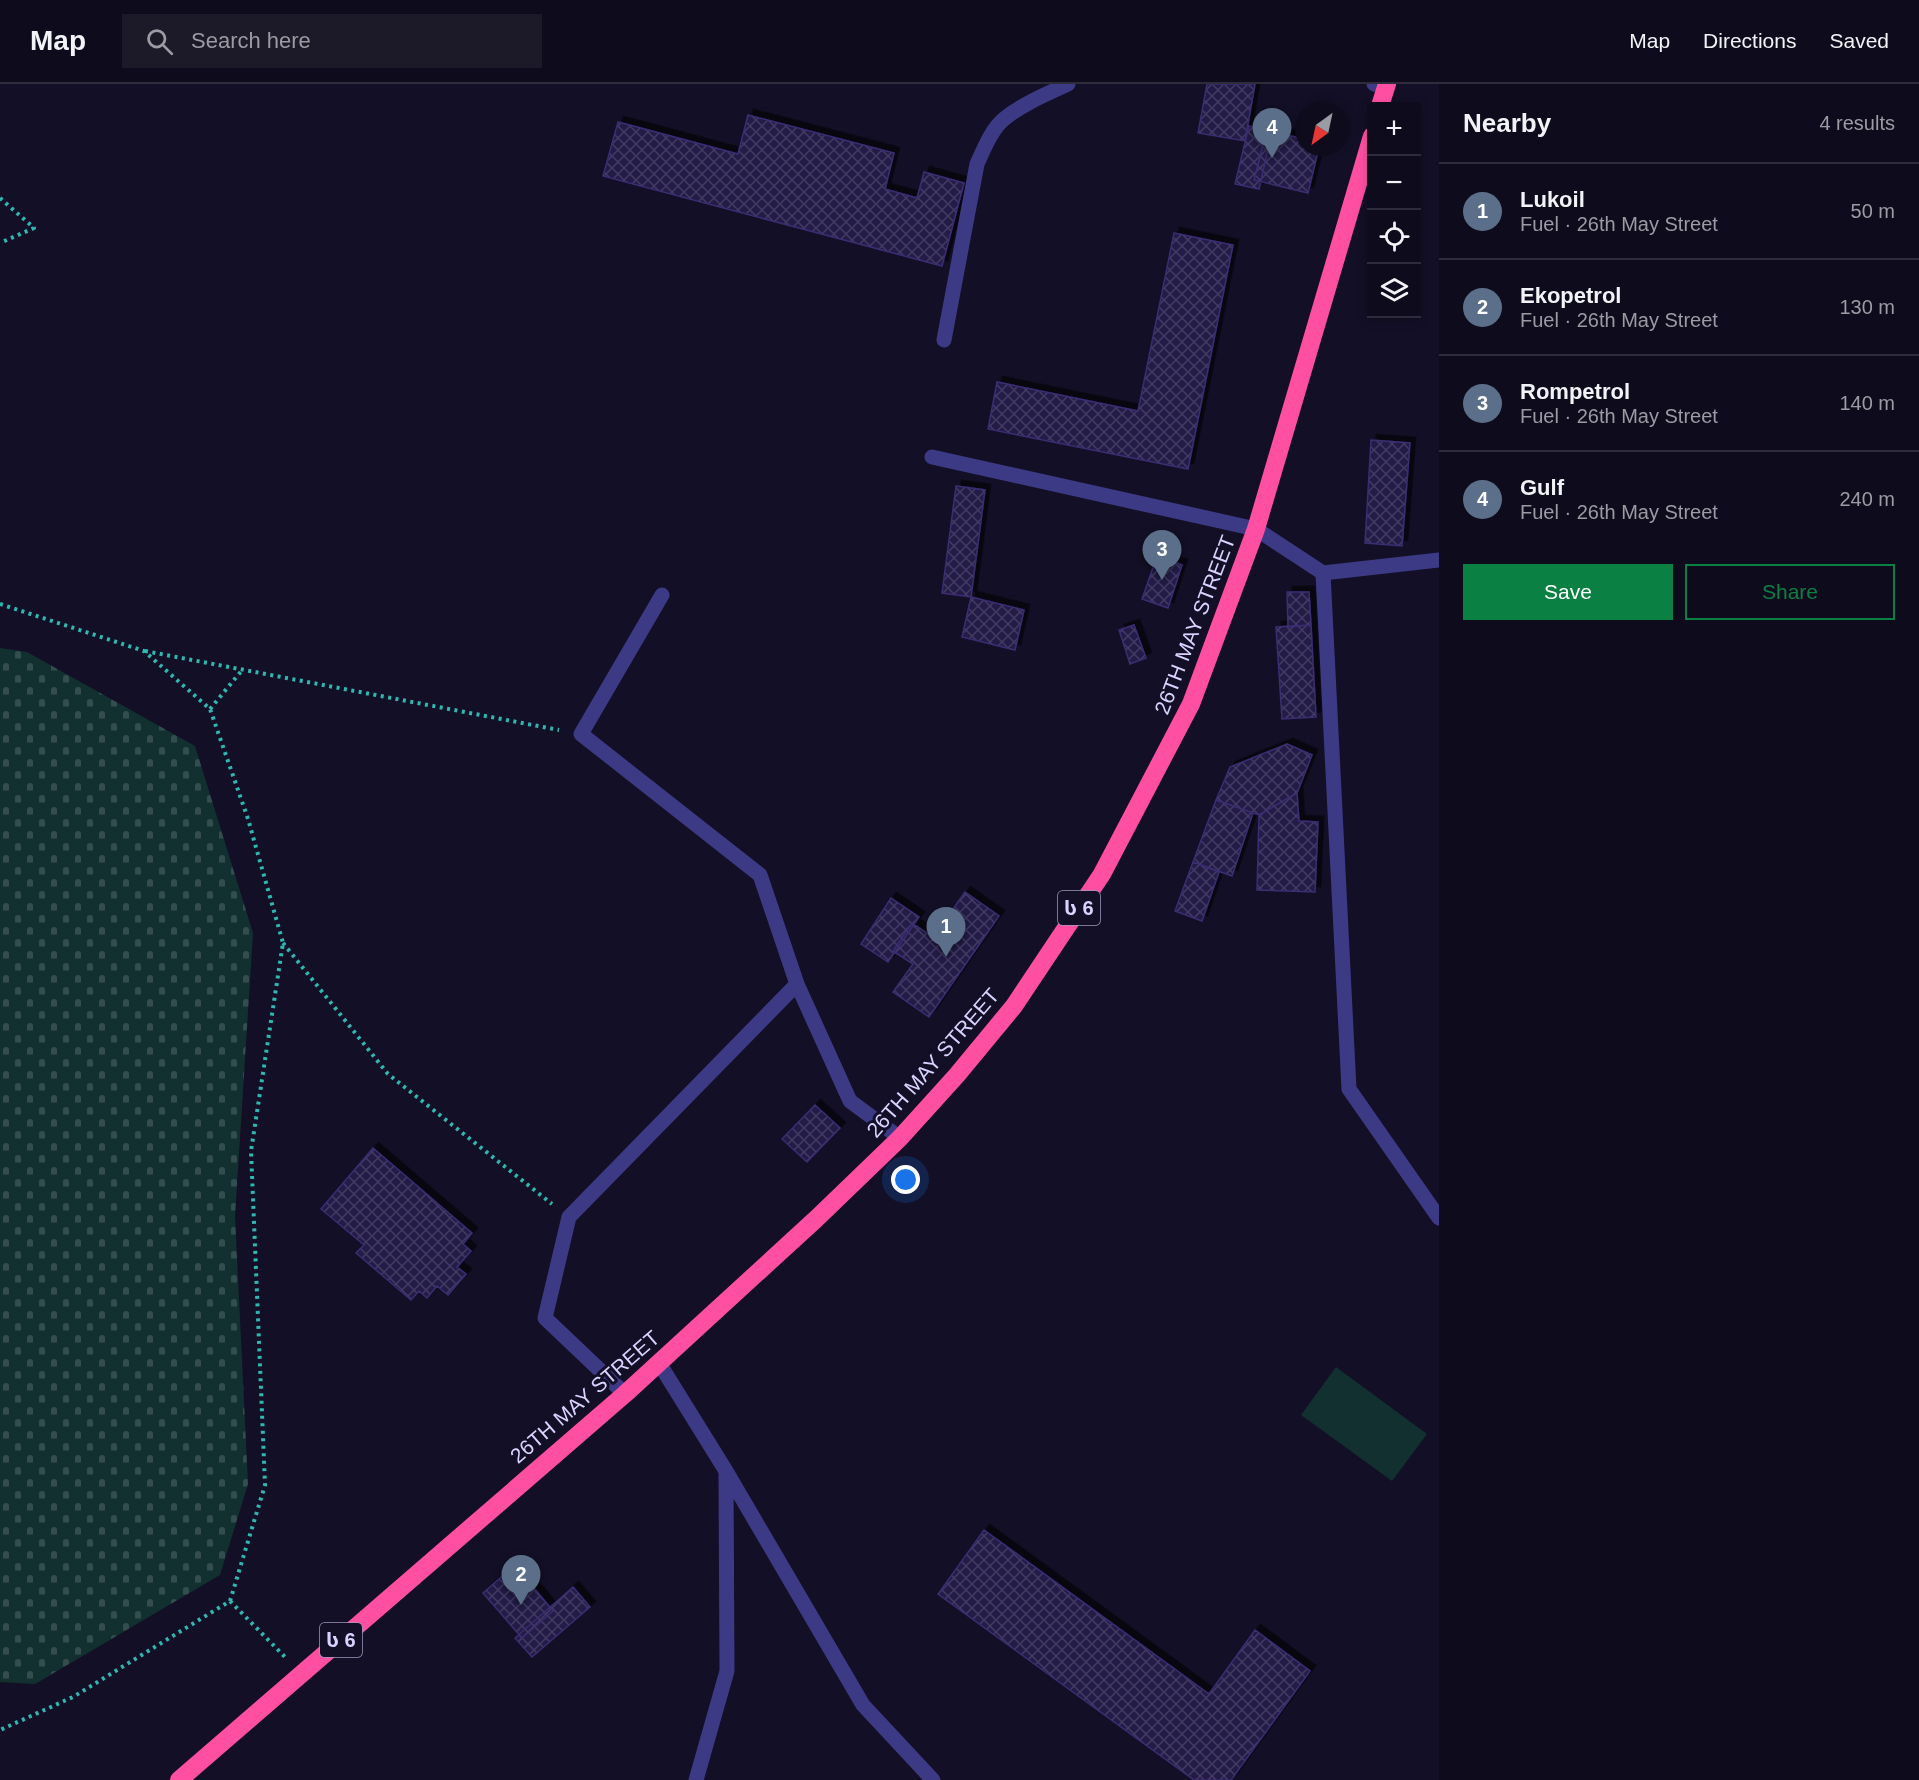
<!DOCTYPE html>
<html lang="en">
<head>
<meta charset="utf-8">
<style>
	:root { --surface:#0e0b1c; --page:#1c1929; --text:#f1f3f6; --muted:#9b9ba3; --line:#2e2b3b; --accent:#0b8043 }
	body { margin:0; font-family:Helvetica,"Noto Sans Georgian",sans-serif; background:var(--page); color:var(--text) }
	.controls { position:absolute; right:18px; top:18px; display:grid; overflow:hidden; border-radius:0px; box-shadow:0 3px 9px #0003 }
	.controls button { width:54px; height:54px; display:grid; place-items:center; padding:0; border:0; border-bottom:2px solid var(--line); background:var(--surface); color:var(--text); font:30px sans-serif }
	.compass { position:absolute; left:1295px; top:18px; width:54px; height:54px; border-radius:50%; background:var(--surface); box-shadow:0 3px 9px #0003; rotate:213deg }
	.you { position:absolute; left:906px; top:1096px; width:21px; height:21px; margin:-15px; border:4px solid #fff; border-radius:50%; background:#1a73e8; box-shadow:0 0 0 9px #1a73e833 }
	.badge { display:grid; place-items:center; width:39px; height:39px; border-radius:50%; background:var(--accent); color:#fff; font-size:20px; font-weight:700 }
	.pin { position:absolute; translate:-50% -50px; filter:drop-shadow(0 2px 3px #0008) }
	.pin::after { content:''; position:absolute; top:32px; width:21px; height:18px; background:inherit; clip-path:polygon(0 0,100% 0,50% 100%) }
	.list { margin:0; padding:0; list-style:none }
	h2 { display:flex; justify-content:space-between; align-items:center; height:78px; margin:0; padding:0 24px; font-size:26px }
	h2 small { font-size:20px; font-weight:400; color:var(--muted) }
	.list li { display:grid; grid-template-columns:39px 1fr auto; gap:18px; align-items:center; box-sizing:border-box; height:96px; padding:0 24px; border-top:2px solid var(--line) }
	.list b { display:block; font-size:22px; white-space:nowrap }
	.list p { margin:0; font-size:20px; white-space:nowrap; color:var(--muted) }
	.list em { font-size:20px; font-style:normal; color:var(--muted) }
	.actions { display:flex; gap:12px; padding:18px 24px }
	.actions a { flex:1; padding:14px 0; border:2px solid var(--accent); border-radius:0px; text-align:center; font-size:21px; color:var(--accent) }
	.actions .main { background:var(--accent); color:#fff }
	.icon { flex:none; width:33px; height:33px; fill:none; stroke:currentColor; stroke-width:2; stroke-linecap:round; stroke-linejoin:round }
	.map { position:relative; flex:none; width:1439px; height:1696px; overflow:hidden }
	header { display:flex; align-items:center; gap:36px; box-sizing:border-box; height:84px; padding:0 30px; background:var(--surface); border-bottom:2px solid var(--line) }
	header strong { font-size:28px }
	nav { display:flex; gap:33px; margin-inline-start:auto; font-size:21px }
	.search { width:420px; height:54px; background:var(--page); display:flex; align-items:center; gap:15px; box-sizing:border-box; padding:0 21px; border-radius:0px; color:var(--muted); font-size:22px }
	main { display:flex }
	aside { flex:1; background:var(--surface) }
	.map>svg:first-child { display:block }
	.green { fill:#12302f }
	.cemetery { fill:url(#cemetery-stones) }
	.building { fill:url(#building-cross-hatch); stroke:#3b2d73; stroke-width:1.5; filter:url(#shadow) }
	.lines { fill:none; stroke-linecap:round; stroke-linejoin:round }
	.path { stroke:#2fb8b0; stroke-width:4; stroke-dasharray:3 4.5; stroke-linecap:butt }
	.minor { stroke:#3d3a85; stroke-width:15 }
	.highway { stroke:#ff4fa3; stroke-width:18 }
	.labels { text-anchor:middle; stroke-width:6; stroke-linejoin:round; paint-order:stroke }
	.shield { fill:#130f26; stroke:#9e99be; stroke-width:1.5 }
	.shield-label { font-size:20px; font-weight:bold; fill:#d9d4ff }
	.street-label { font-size:21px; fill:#d9d4ff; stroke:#130f26 }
</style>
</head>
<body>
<header>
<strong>Map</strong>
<div class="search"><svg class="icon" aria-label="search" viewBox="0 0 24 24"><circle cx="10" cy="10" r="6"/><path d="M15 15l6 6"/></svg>Search here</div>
<nav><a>Map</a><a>Directions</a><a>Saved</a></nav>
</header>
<main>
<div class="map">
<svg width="1439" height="1696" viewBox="0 0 1439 1696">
	<defs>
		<pattern id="cemetery-stones" width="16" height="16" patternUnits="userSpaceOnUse" patternTransform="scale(1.5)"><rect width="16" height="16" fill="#12302f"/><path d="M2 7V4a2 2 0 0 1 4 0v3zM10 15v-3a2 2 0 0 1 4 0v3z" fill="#344d4e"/></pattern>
		<pattern id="building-cross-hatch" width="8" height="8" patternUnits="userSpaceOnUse" patternTransform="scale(1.5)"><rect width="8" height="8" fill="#241b47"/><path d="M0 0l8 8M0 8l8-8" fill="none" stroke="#433b63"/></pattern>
		<filter id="shadow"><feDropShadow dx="5.5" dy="-5.5" stdDeviation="0" flood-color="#0009"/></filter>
	</defs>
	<rect width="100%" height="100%" fill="#130f26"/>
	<!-- green -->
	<path class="green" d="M1336,1283L1427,1350L1392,1397L1301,1331Z"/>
	<!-- cemetery -->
	<path class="cemetery" d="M0,564L27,568L195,662L253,849L235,1132L248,1400L220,1491L35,1600L0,1598Z"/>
	<!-- building -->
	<path class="building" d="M1207,0H1255L1245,57L1198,49Z
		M748,31L894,69L885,105L917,114L924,88L964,99L942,182L603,92L618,38L738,70Z
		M1249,42L1272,47L1259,105L1235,100Z
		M1267,46L1304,55V63H1319L1308,109L1254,96Z
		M1174,149L1233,161L1188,385L988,345L997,298L1138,327Z
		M1371,356L1410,359L1402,462L1365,459Z
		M956,402L985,406L971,513L942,509Z
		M1157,472L1182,481L1168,524L1142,515Z
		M1287,508H1309L1311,541L1288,543Z
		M971,513L1024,526L1015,566L962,553Z
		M1134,541L1146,574L1130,580L1119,546Z
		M1311,541L1316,633L1282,635L1276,543Z
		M1287,660L1312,671L1297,709L1259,731L1216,716L1230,683Z
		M1297,709L1299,737L1318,738L1315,808L1257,806L1259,731Z
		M1216,716L1253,729L1232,792L1193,778Z
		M1193,778L1219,788L1202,837L1175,827Z
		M965,808L999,832L929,933L893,908L913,880L893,867L912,839L933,853Z
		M891,814L919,833L888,878L861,860Z
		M815,1021L840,1044L807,1078L782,1055Z
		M373,1064L472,1149L463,1160L471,1167L457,1183L466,1190L448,1211L437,1202L427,1214L419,1207L411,1216L356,1169L364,1161L321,1125Z
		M984,1446L1209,1610L1255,1546L1310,1587L1231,1696H1194L938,1510Z
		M515,1481L553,1527L522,1554L483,1509Z
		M573,1503L590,1523L532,1573L515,1554Z"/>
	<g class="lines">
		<!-- path -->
		<path class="path" d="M0,114L34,144L0,159
			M0,520L144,567L210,625L248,735L283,859L251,1067L265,1401L230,1517L73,1613L0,1646
			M145,567L559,646
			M210,625L243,585
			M283,859L388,990L552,1120
			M230,1517L286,1574"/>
		<!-- minor -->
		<path class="minor" d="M1374,0L1386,2
			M944,256L977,80C984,65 991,46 1004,35C1022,20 1047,10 1068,0
			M932,373L1256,445L1323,489L1439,476
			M1323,489L1349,1005L1439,1134
			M662,511L581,650L760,791L797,900L850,1017L900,1054
			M659,1279L726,1387L863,1621L933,1696
			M625,1310L545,1234L569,1133L797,900
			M696,1696L727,1587L726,1390"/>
		<!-- highway -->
		<path class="highway" d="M1380,22L1387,0
			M179,1696L625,1310L816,1135L900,1054L957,991L1014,922L1102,790L1191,620L1256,445L1372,52"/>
	</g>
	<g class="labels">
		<!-- shield labels -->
		<g class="shield">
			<rect x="1058" y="807" width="42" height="34" rx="4.5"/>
			<rect x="320" y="1539" width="42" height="34" rx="4.5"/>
		</g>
		<g class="shield-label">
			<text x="1079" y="831">ს 6</text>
			<text x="341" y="1563">ს 6</text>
		</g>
		<!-- street labels -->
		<g class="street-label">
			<text transform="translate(1195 541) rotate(-69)" y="7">26TH MAY STREET</text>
			<text transform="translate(933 979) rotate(-49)" y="7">26TH MAY STREET</text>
			<text transform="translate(585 1313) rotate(-41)" y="7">26TH MAY STREET</text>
		</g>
	</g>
</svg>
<div class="controls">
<button>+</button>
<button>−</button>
<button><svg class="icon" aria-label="locate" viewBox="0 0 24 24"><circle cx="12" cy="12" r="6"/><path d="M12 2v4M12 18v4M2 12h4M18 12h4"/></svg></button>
<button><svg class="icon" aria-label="layers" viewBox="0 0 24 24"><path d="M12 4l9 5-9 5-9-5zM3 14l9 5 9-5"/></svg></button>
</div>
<svg class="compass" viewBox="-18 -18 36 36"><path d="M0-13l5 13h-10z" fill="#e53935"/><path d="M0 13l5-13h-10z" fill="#9b9ba3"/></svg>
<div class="you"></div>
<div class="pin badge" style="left:946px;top:873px;background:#5c6f8a">1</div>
<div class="pin badge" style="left:521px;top:1521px;background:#5c6f8a">2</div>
<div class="pin badge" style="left:1162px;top:496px;background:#5c6f8a">3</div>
<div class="pin badge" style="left:1272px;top:74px;background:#5c6f8a">4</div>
</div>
<aside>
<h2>Nearby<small>4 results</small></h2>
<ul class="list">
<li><span class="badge" style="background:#5c6f8a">1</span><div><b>Lukoil</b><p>Fuel · 26th May Street</p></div><em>50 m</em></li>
<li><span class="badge" style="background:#5c6f8a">2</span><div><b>Ekopetrol</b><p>Fuel · 26th May Street</p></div><em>130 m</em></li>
<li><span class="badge" style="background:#5c6f8a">3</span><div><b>Rompetrol</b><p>Fuel · 26th May Street</p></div><em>140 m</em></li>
<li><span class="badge" style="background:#5c6f8a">4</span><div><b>Gulf</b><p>Fuel · 26th May Street</p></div><em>240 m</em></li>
</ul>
<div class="actions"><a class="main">Save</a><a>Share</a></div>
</aside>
</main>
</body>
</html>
